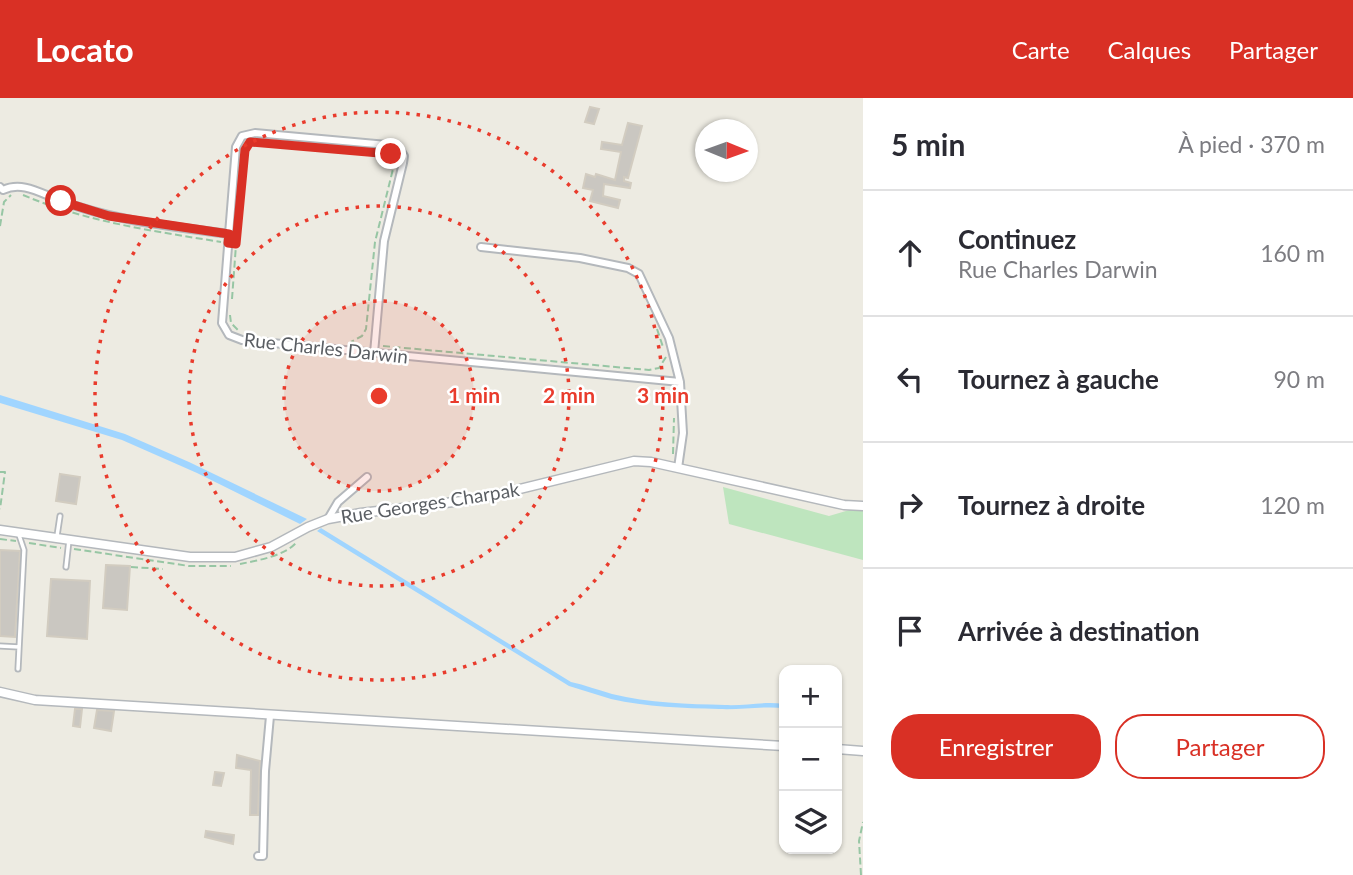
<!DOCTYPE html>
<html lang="fr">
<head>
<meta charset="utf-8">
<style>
	:root { --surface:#fff; --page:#f7f7f7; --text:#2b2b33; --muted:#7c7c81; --line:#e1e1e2; --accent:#d93025 }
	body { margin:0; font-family:Lato,sans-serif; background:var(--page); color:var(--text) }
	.controls { position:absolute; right:21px; bottom:21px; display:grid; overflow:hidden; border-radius:14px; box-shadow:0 2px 5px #0004 }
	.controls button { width:63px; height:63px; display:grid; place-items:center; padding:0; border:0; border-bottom:2px solid var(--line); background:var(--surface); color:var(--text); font:35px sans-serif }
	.compass { position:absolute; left:695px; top:21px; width:63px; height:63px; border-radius:50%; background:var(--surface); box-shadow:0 2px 5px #0004; rotate:91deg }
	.stop { position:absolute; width:21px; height:21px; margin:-16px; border:5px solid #d93025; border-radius:50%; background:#fff }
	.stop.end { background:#d93025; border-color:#fff; box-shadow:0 2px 7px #0008 }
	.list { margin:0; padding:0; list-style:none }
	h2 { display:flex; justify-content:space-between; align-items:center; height:91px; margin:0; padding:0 28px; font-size:30px }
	h2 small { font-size:23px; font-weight:400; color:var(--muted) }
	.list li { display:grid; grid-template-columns:46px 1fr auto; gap:21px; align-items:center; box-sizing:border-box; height:126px; padding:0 28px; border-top:2px solid var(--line) }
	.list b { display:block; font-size:26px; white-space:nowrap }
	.list p { margin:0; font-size:23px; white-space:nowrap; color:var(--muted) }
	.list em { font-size:23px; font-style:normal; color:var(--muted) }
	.actions { display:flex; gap:14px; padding:21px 28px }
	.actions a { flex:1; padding:16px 0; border:2px solid var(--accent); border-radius:28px; text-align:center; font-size:24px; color:var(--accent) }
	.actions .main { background:var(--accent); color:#fff }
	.icon { flex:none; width:38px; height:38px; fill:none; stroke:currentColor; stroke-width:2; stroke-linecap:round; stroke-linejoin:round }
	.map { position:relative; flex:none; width:863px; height:777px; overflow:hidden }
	header { display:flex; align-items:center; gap:42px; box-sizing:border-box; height:98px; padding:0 35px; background:var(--accent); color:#fff }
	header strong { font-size:33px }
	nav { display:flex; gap:38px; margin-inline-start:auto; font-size:24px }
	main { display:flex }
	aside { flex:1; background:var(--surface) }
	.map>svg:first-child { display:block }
	.green { fill:#bee5be }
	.water { fill:#a0d5ff }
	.building { fill:#cac7c1; stroke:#d2ccc0; stroke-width:2 }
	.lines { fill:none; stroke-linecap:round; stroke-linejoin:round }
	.service-casing { stroke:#b4b8bc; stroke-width:7 }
	.minor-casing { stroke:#b4b8bc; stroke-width:10 }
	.tertiary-casing { stroke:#b4b8bc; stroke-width:11 }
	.path { stroke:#97c6a4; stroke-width:2; stroke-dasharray:7 3.5; stroke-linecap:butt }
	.service { stroke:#fff; stroke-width:3.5 }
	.minor { stroke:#fff; stroke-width:6 }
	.tertiary { stroke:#fff; stroke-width:8 }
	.route { stroke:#d93025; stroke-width:9 }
	.ring { fill:none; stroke:#e93b2c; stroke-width:3.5; stroke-dasharray:3.5 7 }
	.labels { text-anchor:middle; stroke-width:5; stroke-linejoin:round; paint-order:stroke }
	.street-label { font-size:19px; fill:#5a5e63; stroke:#fff }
	.centre { fill:#e93b2c; stroke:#fff; stroke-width:3.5 }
	.ring-label { font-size:21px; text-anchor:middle; font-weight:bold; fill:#e93b2c; stroke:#fff; stroke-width:5; stroke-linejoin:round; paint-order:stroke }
</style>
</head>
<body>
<header>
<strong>Locato</strong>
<nav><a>Carte</a><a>Calques</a><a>Partager</a></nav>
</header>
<main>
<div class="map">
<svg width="863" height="777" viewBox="0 0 863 777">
	<rect width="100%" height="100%" fill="#edebe2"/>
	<!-- green -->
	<path class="green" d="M723,389L829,418L863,408V462L729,426Z"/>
	<!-- water -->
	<path class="water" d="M0,297L125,336L189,364L307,421L300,426L197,375L122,342L0,305Z
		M321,430L571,584C585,587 598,592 612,596C649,605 688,606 725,607C746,608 764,603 784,606V610C763,608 741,612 719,611C684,610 646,609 611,601C597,597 583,592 569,588L317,433Z"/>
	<!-- building -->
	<path class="building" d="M590,9L599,11L594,26L585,24Z
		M628,25L642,28L628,80L624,79V83L631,85L630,90L604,86L603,98L620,102L618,110L590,103L593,92L583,90L586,76L595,79L596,76L615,82L621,54L601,51L602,44L622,47Z
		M60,376L80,379L76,406L56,403Z
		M0,452L20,453L15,539L0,538Z
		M106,467L130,468L127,512L103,510Z
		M51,481L90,483L87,541L47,538Z
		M75,611H82L80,629L73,628Z
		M97,612L114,613L111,633L94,630Z
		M237,657L260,663L258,717H250L251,672L236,670Z
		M215,674L224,675L221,688L213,687Z
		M206,733L234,737L233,746L205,739Z"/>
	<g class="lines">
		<!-- service casing -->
		<g class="service-casing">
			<path id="service" d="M57,438L60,418
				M66,469L69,442
				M0,548L19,549
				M18,571L24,452L19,437"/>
		</g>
		<!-- minor casing -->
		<g class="minor-casing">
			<path id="minor" d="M0,89L3,92C22,83 40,95 59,102C113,123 172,128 229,136L222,225L229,237L242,242L680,284
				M229,136L236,49L242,38L255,35L398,48L404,58L403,65L384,143L374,255
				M481,149L580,160L628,170L639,176L669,240L680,284L683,335L678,370
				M328,421L338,404L367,379
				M258,758H263L265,673L270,618"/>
		</g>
		<!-- tertiary casing -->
		<g class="tertiary-casing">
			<path id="tertiary" d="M0,432L190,459H235L271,449L308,429L328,421L361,415L479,401L634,363L651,364L844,407L863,408
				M0,594L35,602L784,648
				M837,651L863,653"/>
		</g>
		<!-- path -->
		<path class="path" d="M23,97C87,124 153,133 221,144
			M0,128L4,104L11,97
			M237,145L245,52L250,44L392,56L395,63L375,144L366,231L362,238L351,244
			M232,201L236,147
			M230,217L231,225L238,232
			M657,231L663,249
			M383,248L649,272L659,270L666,259
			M673,356L674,320
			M0,374H5L0,411
			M0,441L16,443
			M29,445L61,450
			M74,451L189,468H231
			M240,466C259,462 284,458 296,445
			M131,469L163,471
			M861,777L859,743L863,724"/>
		<!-- service -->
		<use href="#service" class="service"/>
		<!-- minor -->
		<use href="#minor" class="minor"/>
		<!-- tertiary -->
		<use href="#tertiary" class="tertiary"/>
	</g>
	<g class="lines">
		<!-- route -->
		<path class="route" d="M61,103L109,118L229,136L228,145L236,146L245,52L250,44L391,56"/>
	</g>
	<!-- distance rings -->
	<circle cx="379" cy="298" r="95" fill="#e93b2c" fill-opacity=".12"/>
	<g class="ring">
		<circle cx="379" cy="298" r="95"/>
		<circle cx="379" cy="298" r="190"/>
		<circle cx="379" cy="298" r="284"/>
	</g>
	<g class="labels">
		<!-- street labels -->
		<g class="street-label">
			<text transform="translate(326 250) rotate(6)" y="7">Rue Charles Darwin</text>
			<text transform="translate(430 405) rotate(-9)" y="7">Rue Georges Charpak</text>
		</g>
	</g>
	<circle cx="379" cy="298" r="10" class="centre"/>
	<g class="ring-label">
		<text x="474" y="305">1 min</text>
		<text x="569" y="305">2 min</text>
		<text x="663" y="305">3 min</text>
	</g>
</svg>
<div class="controls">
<button>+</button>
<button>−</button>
<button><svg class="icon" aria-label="layers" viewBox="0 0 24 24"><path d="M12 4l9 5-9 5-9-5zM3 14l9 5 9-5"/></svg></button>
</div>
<svg class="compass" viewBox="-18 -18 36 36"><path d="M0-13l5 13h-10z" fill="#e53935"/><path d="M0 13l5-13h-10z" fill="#7c7c81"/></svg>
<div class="stop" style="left:61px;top:103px"></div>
<div class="stop end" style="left:391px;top:56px"></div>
</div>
<aside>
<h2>5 min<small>À pied · 370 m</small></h2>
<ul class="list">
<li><svg class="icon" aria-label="ahead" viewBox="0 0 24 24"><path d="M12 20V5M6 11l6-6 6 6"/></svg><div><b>Continuez</b><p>Rue Charles Darwin</p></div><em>160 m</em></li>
<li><svg class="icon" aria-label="left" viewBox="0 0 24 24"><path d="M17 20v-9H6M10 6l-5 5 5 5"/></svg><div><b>Tournez à gauche</b></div><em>90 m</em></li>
<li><svg class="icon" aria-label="right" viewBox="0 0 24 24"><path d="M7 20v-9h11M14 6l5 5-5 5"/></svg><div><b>Tournez à droite</b></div><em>120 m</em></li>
<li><svg class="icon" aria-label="arrive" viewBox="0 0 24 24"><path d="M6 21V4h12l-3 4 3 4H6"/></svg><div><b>Arrivée à destination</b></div></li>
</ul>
<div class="actions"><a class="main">Enregistrer</a><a>Partager</a></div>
</aside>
</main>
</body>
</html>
